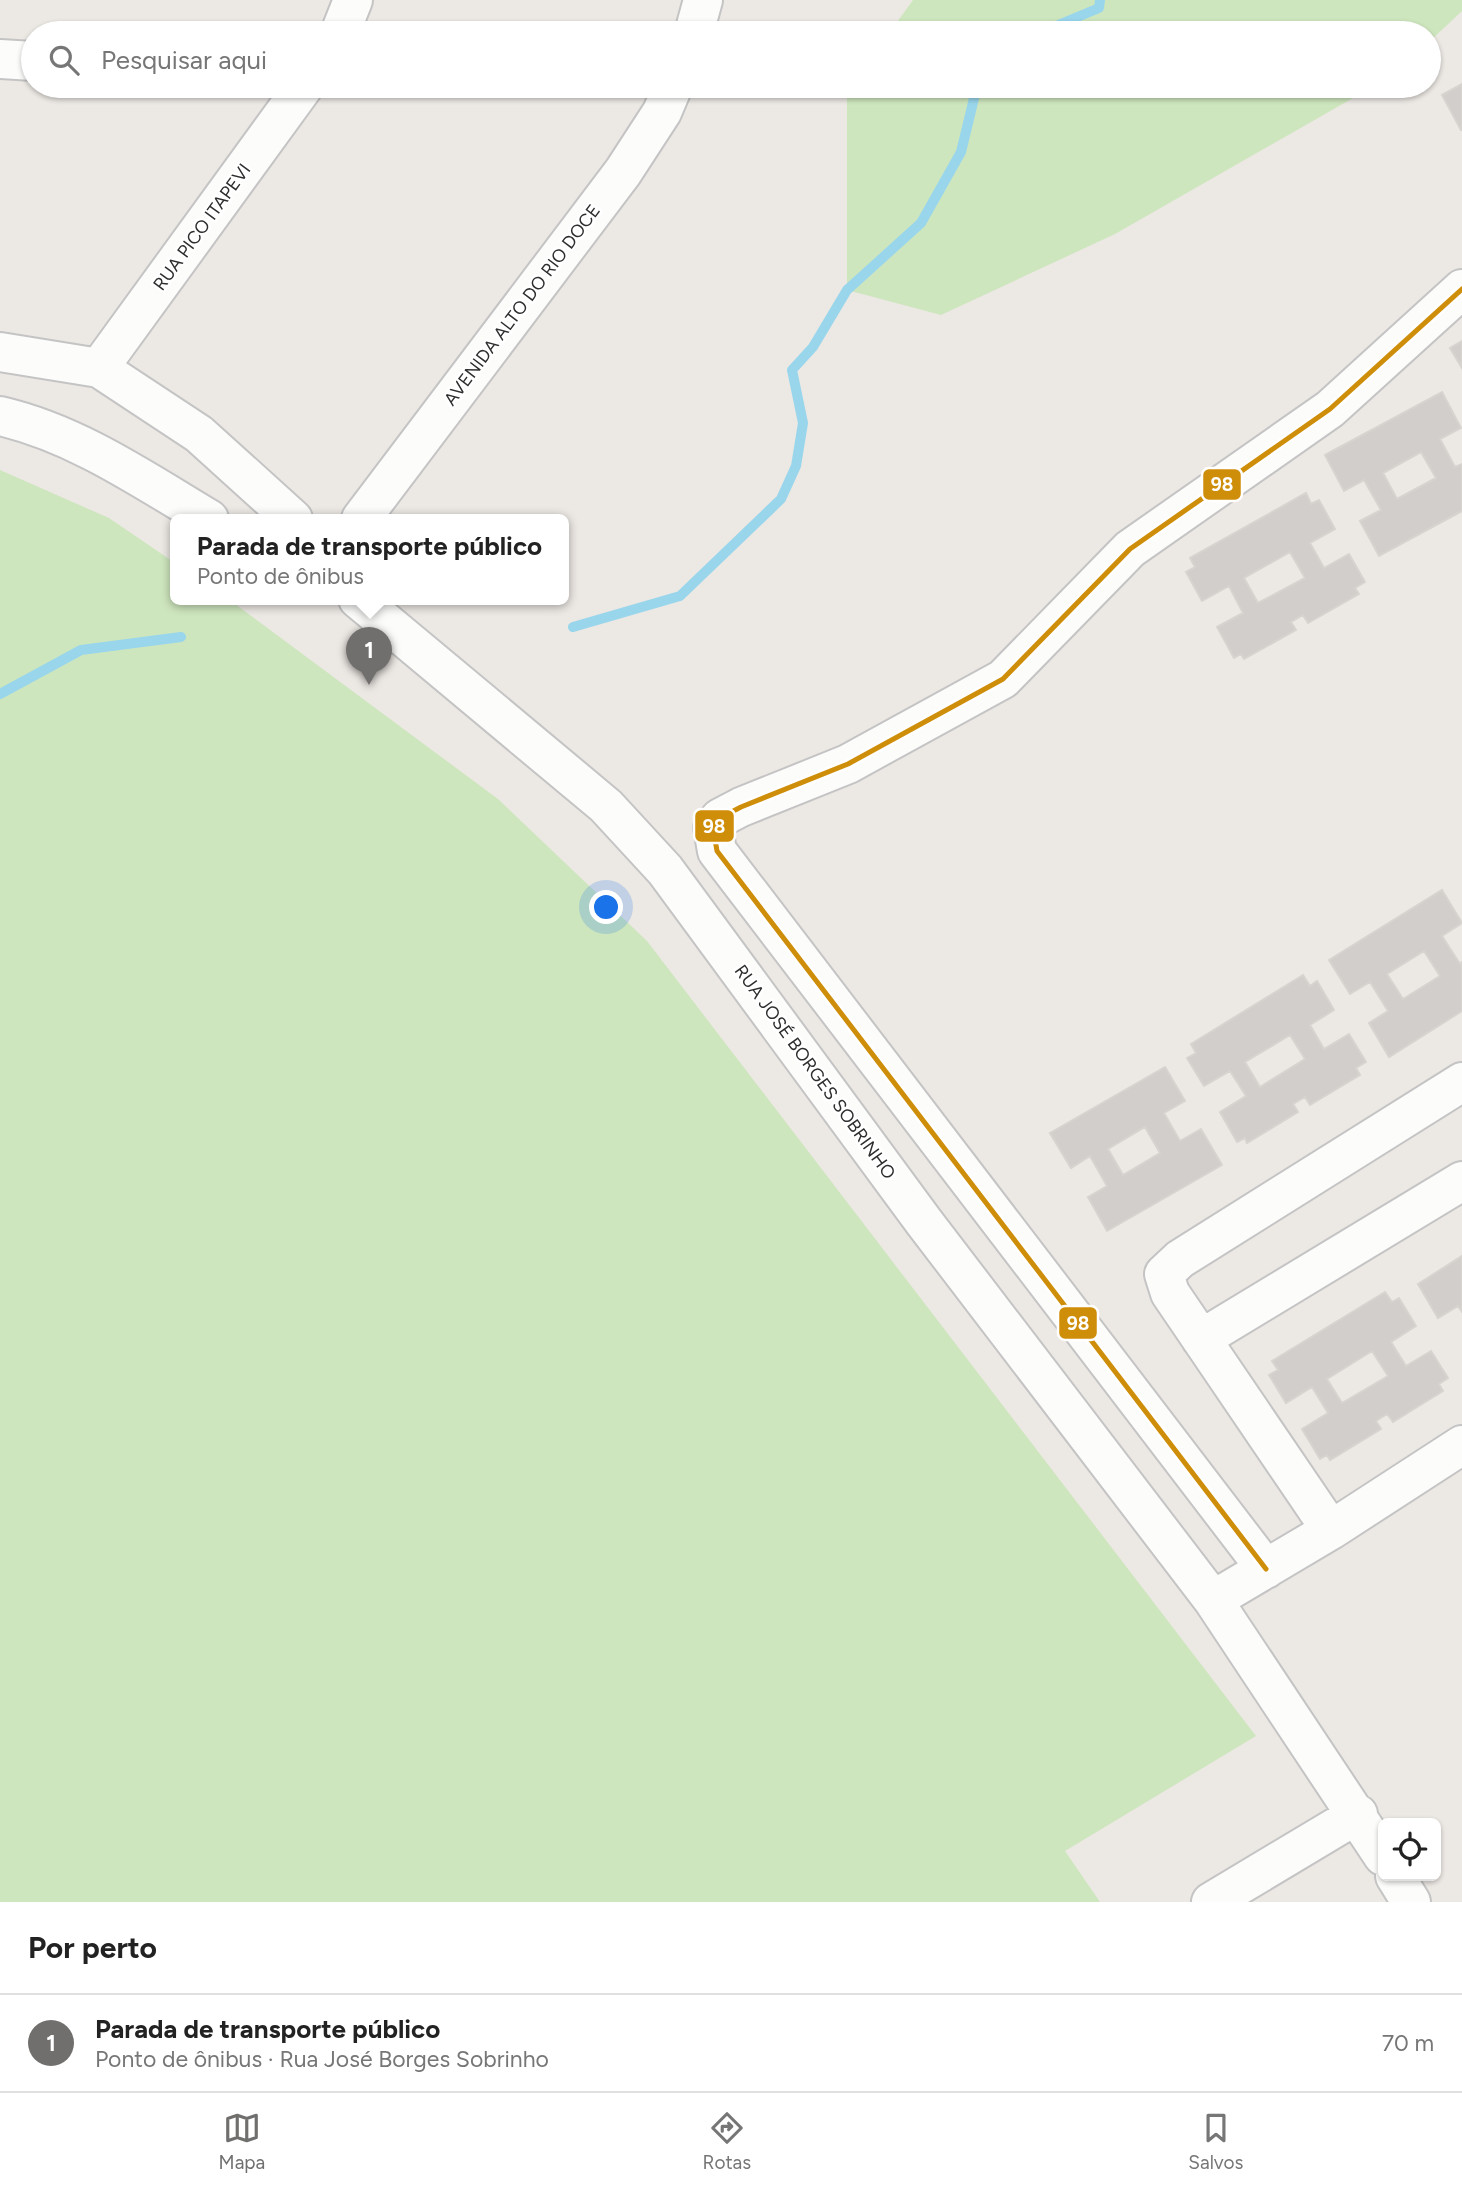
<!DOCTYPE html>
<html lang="pt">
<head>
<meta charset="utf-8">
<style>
	:root { --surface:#fff; --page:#f6f6f6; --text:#222; --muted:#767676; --line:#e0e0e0; --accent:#706f6e }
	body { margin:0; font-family:Figtree,sans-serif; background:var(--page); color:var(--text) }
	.controls { position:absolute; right:21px; bottom:21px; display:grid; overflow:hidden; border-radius:10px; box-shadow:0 2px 5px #0004 }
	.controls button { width:63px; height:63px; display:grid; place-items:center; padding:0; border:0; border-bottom:2px solid var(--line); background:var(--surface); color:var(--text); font:35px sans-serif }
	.you { position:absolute; left:607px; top:908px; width:24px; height:24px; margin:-18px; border:5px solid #fff; border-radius:50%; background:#1a73e8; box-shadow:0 0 0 10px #1a73e833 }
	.badge { display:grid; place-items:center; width:46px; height:46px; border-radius:50%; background:var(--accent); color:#fff; font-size:23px; font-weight:700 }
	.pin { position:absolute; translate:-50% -58px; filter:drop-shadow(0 2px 4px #0008) }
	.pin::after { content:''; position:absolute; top:37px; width:24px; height:21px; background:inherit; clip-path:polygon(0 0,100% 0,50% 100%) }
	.popup { position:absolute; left:170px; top:514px; width:399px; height:91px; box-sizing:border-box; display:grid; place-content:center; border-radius:10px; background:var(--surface); filter:drop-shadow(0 2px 5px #0005); font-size:23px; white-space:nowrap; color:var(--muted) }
	.popup b { font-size:26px; color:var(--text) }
	.popup::after { content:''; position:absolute; left:50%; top:100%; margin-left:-14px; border:14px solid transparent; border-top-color:var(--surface) }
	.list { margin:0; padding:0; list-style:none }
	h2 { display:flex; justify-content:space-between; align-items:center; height:91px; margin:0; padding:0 28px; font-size:30px }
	h2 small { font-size:23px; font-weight:400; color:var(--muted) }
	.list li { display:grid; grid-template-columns:46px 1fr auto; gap:21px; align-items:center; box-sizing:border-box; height:98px; padding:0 28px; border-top:2px solid var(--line) }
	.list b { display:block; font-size:26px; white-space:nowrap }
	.list p { margin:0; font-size:23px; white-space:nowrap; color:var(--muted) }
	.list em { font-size:23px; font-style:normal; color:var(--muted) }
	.icon { flex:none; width:38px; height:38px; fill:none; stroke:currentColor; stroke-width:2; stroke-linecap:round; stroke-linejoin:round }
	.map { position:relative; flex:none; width:1462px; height:1902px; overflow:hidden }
	.search { position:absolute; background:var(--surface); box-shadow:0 2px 5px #0004; left:21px; right:21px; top:21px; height:77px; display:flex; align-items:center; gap:18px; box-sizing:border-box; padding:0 24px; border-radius:38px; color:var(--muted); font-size:26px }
	.sheet { height:189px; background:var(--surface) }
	nav { display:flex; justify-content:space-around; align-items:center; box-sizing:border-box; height:98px; border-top:2px solid var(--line); background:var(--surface); font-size:19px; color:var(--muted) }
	nav a { display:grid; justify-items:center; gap:4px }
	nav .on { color:var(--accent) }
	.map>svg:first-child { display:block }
	.green { fill:#cee6be }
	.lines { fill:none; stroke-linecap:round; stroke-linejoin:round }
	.stream { stroke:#99d6ec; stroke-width:10 }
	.building { fill:#d1cecb; stroke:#d7d4d0; stroke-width:2; fill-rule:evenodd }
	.minor-casing { stroke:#c5c4c5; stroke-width:42 }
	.minor { stroke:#fcfcfb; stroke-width:38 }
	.bus-1-casing { stroke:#fff; stroke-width:10 }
	.bus-1 { stroke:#cf8e09; stroke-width:5 }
	.labels { text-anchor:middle; stroke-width:5; stroke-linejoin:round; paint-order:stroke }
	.street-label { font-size:18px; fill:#2e2e2e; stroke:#fff }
	.line-badge { stroke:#fff; stroke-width:2.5 }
	.badge-label { font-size:19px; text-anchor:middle; font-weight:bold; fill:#fff }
</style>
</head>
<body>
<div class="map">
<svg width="1462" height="1902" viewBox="0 0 1462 1902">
	<rect width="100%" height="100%" fill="#ece8e4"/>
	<!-- green -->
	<path class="green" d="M913,0H1462V11L1429,42V33H889Z
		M850,86H1374L1115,234L941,315L847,290V90Z
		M0,470L109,518L175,563V599H227L235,604L498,799L647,941L1256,1736L1065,1851L1100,1902H0Z"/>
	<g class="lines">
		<!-- stream -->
		<path class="stream" d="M1039,33L1099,8L1100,0
			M573,627L680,596L781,499L796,466L803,423L792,370L813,347L847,290L921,223L961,152L977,86
			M0,694L81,650L181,637"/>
	</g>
	<!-- building -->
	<path class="building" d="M1462,84V130H1461L1442,95Z
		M1462,341V368L1450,348Z
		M1442,392L1461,428L1440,439L1455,467L1462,464V511L1379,556L1360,521L1381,510L1364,480L1344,491L1325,455ZM1421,452L1436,478L1397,499L1383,473Z
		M1306,493L1311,504L1319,500L1335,529L1310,543L1324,568L1349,554L1365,582L1355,588L1359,594L1308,623L1303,615L1291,622L1296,630L1244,659L1241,654L1234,658L1217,627L1243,613L1229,586L1202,601L1186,572L1195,567L1190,558ZM1290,552L1305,578L1258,603L1244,578Z
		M1442,890L1462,923L1442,936L1460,964L1462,962V1011L1389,1057L1369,1023L1388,1011L1370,982L1350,994L1329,960ZM1424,951L1440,976L1403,999L1387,974Z
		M1303,975L1310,986L1317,981L1334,1010L1310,1025L1324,1049L1349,1034L1366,1062L1356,1068L1360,1075L1310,1105L1305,1097L1293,1104L1298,1112L1247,1143L1245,1138L1237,1142L1220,1112L1246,1096L1230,1071L1204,1086L1187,1058L1196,1053L1191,1044ZM1290,1035L1305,1059L1260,1087L1245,1062Z
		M1165,1067L1185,1101L1164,1113L1180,1141L1201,1129L1222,1165L1107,1231L1088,1197L1107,1186L1090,1156L1071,1168L1050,1133ZM1145,1127L1160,1153L1123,1175L1108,1149Z
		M1462,1256V1312L1458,1306L1438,1318L1418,1284Z
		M1385,1292L1392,1302L1399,1298L1416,1326L1391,1342L1406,1366L1431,1351L1448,1378L1439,1384L1443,1391L1393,1422L1387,1414L1376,1421L1381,1429L1330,1460L1327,1455L1320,1459L1302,1429L1328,1413L1312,1387L1286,1403L1269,1375L1278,1370L1272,1361ZM1372,1351L1388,1376L1342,1403L1327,1379Z"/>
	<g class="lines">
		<!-- minor casing -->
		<g class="minor-casing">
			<path id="minor" d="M340,33L353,0
				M694,33L703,0
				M0,59L33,61
				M0,352L99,368L199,434L293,519
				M99,368L304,86
				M0,416C77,434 142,479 209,519
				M361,519L623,172L662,112L673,86
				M358,599L606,806L665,870L924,1222L1213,1600L1383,1856
				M1201,1339L1462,1181
				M1331,1530L1170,1293L1164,1274L1180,1259L1462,1082
				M1266,1569L717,851L713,828L720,818L741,807L848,764L1003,679L1130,549L1330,409L1462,289
				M1213,1600L1331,1530L1462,1445
				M1395,1876L1411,1902
				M1211,1902L1358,1814"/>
		</g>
		<!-- minor -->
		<use href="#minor" class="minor"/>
		<!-- bus-1 casing -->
		<g class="bus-1-casing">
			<path id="bus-1" d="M1266,1569L717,851L713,828L720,818L741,807L848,764L1003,679L1130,549L1330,409L1462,289"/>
		</g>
		<!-- bus-1 -->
		<use href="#bus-1" class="bus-1"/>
	</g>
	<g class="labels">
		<!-- street labels -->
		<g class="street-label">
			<text transform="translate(202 227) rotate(-54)" y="6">RUA PICO ITAPEVI</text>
			<text transform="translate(522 305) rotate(-53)" y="6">AVENIDA ALTO DO RIO DOCE</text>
			<text transform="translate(815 1072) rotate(54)" y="6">RUA JOSÉ BORGES SOBRINHO</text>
		</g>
	</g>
	<g class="line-badge">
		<rect x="1202" y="468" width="40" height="33" rx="7" fill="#cf8e09"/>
		<rect x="694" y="809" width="41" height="34" rx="7" fill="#cf8e09"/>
		<rect x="1058" y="1306" width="40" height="34" rx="7" fill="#cf8e09"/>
	</g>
	<g class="badge-label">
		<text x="1222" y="491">98</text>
		<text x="714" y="833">98</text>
		<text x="1078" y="1330">98</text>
	</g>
</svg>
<div class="controls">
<button><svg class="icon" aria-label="locate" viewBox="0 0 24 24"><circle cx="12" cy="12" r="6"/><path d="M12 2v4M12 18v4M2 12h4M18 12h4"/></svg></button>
</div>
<div class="you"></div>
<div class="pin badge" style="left:369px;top:685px">1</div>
<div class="popup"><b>Parada de transporte público</b>Ponto de ônibus</div>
<div class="search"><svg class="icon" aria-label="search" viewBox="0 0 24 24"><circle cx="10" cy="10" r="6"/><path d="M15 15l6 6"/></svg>Pesquisar aqui</div>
</div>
<section class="sheet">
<h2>Por perto<small></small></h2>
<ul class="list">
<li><span class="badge">1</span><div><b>Parada de transporte público</b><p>Ponto de ônibus · Rua José Borges Sobrinho</p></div><em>70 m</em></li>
</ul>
</section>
<nav>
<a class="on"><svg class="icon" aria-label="map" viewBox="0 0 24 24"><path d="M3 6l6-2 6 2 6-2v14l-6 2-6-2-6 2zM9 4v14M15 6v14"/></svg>Mapa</a>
<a><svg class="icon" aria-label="directions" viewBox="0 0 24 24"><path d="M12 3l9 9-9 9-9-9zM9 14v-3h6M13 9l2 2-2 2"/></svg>Rotas</a>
<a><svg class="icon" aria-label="saved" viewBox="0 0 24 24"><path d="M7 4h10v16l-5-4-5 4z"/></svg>Salvos</a>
</nav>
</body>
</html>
